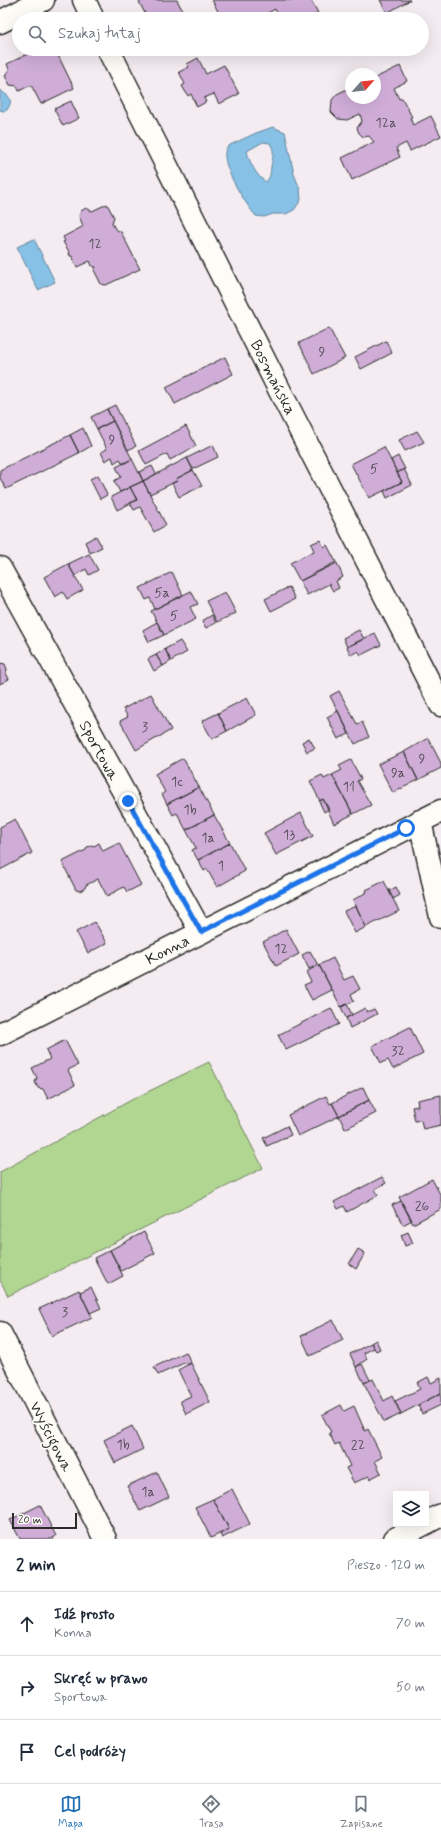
<!DOCTYPE html>
<html lang="pl">
<head>
<meta charset="utf-8">
<style>
	:root { --surface:#fff; --page:#f6f6f7; --text:#1f2937; --muted:#747a83; --line:#e0e1e3; --accent:#1f6fb2 }
	body { margin:0; font-family:Mynerve,sans-serif; background:var(--page); color:var(--text) }
	.controls { position:absolute; right:12px; bottom:12px; display:grid; overflow:hidden; border-radius:0px; box-shadow:0 4px 16px #0002 }
	.controls button { width:36px; height:36px; display:grid; place-items:center; padding:0; border:0; border-bottom:1px solid var(--line); background:var(--surface); color:var(--text); font:20px sans-serif }
	.compass { position:absolute; left:345px; top:68px; width:36px; height:36px; border-radius:50%; background:var(--surface); box-shadow:0 4px 16px #0002; rotate:63deg }
	.scale { position:absolute; left:12px; bottom:10px; width:65px; box-sizing:border-box; padding-left:4px; border:2px solid #2b2b2b; border-top:0; font-size:11px; line-height:14px; white-space:nowrap; color:#2b2b2b; -webkit-text-stroke:3px #fdfcf7; paint-order:stroke }
	.stop { position:absolute; width:12px; height:12px; margin:-9px; border:3px solid #1a73e8; border-radius:50%; background:#fff }
	.stop.end { background:#1a73e8; border-color:#fff; box-shadow:0 1px 4px #0008 }
	.list { margin:0; padding:0; list-style:none }
	h2 { display:flex; justify-content:space-between; align-items:center; height:52px; margin:0; padding:0 16px; font-size:17px }
	h2 small { font-size:13px; font-weight:400; color:var(--muted) }
	.list li { display:grid; grid-template-columns:26px 1fr auto; gap:12px; align-items:center; box-sizing:border-box; height:64px; padding:0 16px; border-top:1px solid var(--line) }
	.list b { display:block; font-size:15px; white-space:nowrap }
	.list p { margin:0; font-size:13px; white-space:nowrap; color:var(--muted) }
	.list em { font-size:13px; font-style:normal; color:var(--muted) }
	.icon { flex:none; width:22px; height:22px; fill:none; stroke:currentColor; stroke-width:2; stroke-linecap:round; stroke-linejoin:round }
	.map { position:relative; flex:none; width:441px; height:1539px; overflow:hidden }
	.search { position:absolute; background:var(--surface); box-shadow:0 4px 16px #0002; left:12px; right:12px; top:12px; height:44px; display:flex; align-items:center; gap:10px; box-sizing:border-box; padding:0 14px; border-radius:22px; color:var(--muted); font-size:15px }
	.sheet { height:244px; background:var(--surface) }
	nav { display:flex; justify-content:space-around; align-items:center; box-sizing:border-box; height:56px; border-top:1px solid var(--line); background:var(--surface); font-size:11px; color:var(--muted) }
	nav a { display:grid; justify-items:center; gap:2px }
	nav .on { color:var(--accent) }
	.map>svg:first-child { display:block }
	.green { fill:#b0d691; stroke:#6e805e }
	.water { fill:#87c1e6; stroke:#62859b; fill-rule:evenodd }
	.building { fill:#cfadd7; stroke:#2b2b2b }
	.lines { fill:none; stroke-linecap:round; stroke-linejoin:round }
	.street-casing { stroke:#2b2b2b; stroke-width:25 }
	.secondary-casing { stroke:#2b2b2b; stroke-width:25 }
	.street { stroke:#fdfcf7; stroke-width:22 }
	.secondary { stroke:#fdfcf7; stroke-width:22 }
	.route { stroke:#1a73e8; stroke-width:5 }
	.labels { text-anchor:middle; stroke-width:3.5; stroke-linejoin:round; paint-order:stroke }
	.number-label { font-size:14px; fill:#544c56 }
	.street-label { font-size:16px; fill:#2b2b2b; stroke:#fdfcf7 }
</style>
</head>
<body>
<div class="map">
<svg width="441" height="1539" viewBox="0 0 441 1539">
	<rect width="100%" height="100%" fill="#f4ecf1"/>
	<filter id="ink" filterUnits="userSpaceOnUse"><feTurbulence type="fractalNoise" baseFrequency=".025" numOctaves="2"/><feDisplacementMap in="SourceGraphic" scale="8" xChannelSelector="R" yChannelSelector="G"/><feConvolveMatrix kernelMatrix="1 2 1 2 8 2 1 2 1" color-interpolation-filters="sRGB"/></filter>
	<g filter="url(#ink)">
		<!-- green -->
		<path class="green" d="M209,1062L263,1168L8,1296L0,1280V1172L135,1098Z"/>
		<!-- water -->
		<path class="water" d="M0,90C8,97 15,97 7,110L3,111L0,110Z
			M273,127L285,132L294,174L300,189L301,200L294,210L286,214H273L264,217L256,216C246,205 215,158 228,146L256,133ZM263,142L270,143C276,153 272,157 271,167C270,174 271,176 266,182C257,177 249,162 247,151Z
			M34,239L55,282L38,290L17,247Z"/>
		<!-- building -->
		<path class="building" d="M144,0H177L187,19H148L139,2Z
			M212,0H311L318,13L307,19H280L275,9L257,19H222Z
			M380,0H410L387,13Z
			M38,49H55L74,88L41,104L31,85L19,91L17,86L10,85L5,76L9,69L7,64Z
			M198,58L206,74L224,65L239,94L219,104L214,94L204,98L206,102L197,107L191,94L188,96L182,86L185,84L179,72L189,67L187,64Z
			M400,66L407,81L394,88L399,99L402,98L412,117L410,118L413,125L431,116L441,136L410,151L406,143L396,148L400,157L352,180L342,158L374,142L369,136L363,137L359,133L357,128L362,121L360,114L347,120L338,119L331,112L332,100L337,94L351,87V98H375V89L378,88L375,78Z
			M71,101L79,118L63,126L54,109Z
			M107,204L114,217L112,223L115,229L121,232L140,269L106,285L101,284L94,270L96,267L92,266L90,261L77,267L72,256H70L69,253H70L63,242L65,241L63,237L82,227L83,226L79,216L81,211L86,208L92,211Z
			M329,328L345,358L314,374L299,343Z
			M386,341L392,353L361,369L355,357Z
			M225,357L233,374L175,404L166,387Z
			M115,405L136,446L128,450L107,409Z
			M107,409L113,421L97,429L91,417Z
			M113,421L132,459L123,464L120,459L114,463L112,457L105,461L101,452L107,449L97,429Z
			M186,426L196,446L170,460L167,454L146,465L139,451Z
			M83,428L91,446L79,453L70,435Z
			M417,431L424,442L405,451L399,440Z
			M70,435L79,453L6,489L0,478V470Z
			M213,445L218,457L193,469L187,458Z
			M384,447L402,482L369,498L351,464Z
			M398,456L405,469L397,473L391,460Z
			M187,458L193,470L176,479L177,481L150,494L143,481Z
			M132,459L143,481L120,492L114,481L121,477L116,467Z
			M152,466L156,474L143,481L139,472Z
			M404,469L412,485L387,498L384,491L402,482L397,473Z
			M193,470L202,486L179,497L172,483L177,481L176,479Z
			M98,475L107,495L100,499L90,479Z
			M143,481L166,525L154,532L140,507L134,510L130,503L137,500L130,487Z
			M130,487L137,500L117,510L111,497Z
			M96,536L102,547L90,553L85,542Z
			M320,540L324,547L327,545L336,562L300,581L290,563L314,551L311,544Z
			M89,554L98,570L89,575L86,569L75,576L68,564Z
			M337,563L343,577L336,581L339,588L333,591L329,584L307,595L300,581Z
			M68,564L83,590L67,599L63,592L55,597L44,577Z
			M172,572L183,595L155,609L150,598L146,600L140,588Z
			M289,587L295,599L271,611L265,599Z
			M191,591L198,604L190,607L196,619L164,635L151,611Z
			M225,592L236,613L217,622L206,601Z
			M212,615L216,623L206,628L202,621Z
			M157,622L164,635L149,642L143,630Z
			M359,630L364,639L347,647L343,638Z
			M375,633L381,645L361,655L358,651L351,655L347,647Z
			M180,641L187,652L171,661L165,649Z
			M165,649L171,661L163,666L156,655Z
			M156,655L163,666L154,671L148,659Z
			M0,663L5,664L7,669L6,673L9,679L0,684Z
			M339,691L357,724L362,722L369,737L355,744L330,696Z
			M151,694L171,730L136,750L120,721L128,717L123,709Z
			M247,698L256,715L227,731L218,713Z
			M338,711L349,734L338,739L327,717Z
			M218,713L227,731L212,739L202,721Z
			M309,738L315,748L307,752L302,742Z
			M428,738L441,763V768L418,780L404,752Z
			M404,752L418,780L393,793L378,764Z
			M183,758L199,787L167,804L162,794L165,792L155,774Z
			M351,760L361,779L357,781L371,805L353,814L332,775L342,770L339,766Z
			M322,775L324,779L332,775L353,814L334,824L323,799L320,801L310,781Z
			M199,787L214,815L186,830L177,813L173,815L167,804Z
			M323,799L329,809L324,812L319,801Z
			M301,813L313,836L276,855L264,833Z
			M214,815L230,843L198,860L192,850L196,848L186,830Z
			M15,819L32,853L0,870V827Z
			M99,843L103,851L119,843L141,885L127,892L124,887L107,896L98,879L86,885L85,888L80,891L76,890L62,862L86,850V848L91,845L94,846Z
			M230,843L245,871L217,887L207,869L204,871L198,860Z
			M384,881L399,911L366,927L353,900L367,892L366,890Z
			M396,887L400,895L393,899L389,891Z
			M356,906L366,927L355,933L344,911Z
			M95,922L107,943L88,953L76,932Z
			M286,929L299,954L276,966L263,942Z
			M310,951L318,965L309,969L302,955Z
			M333,958L344,980L353,976L360,989L351,994L354,1001L341,1007L319,965Z
			M319,965L332,990L312,1000L304,985L311,982L306,972Z
			M347,1004L352,1015L346,1018L341,1007Z
			M331,1008L339,1024L286,1050L278,1035Z
			M365,1008L367,1012L374,1009L377,1014L350,1028L346,1018Z
			M410,1027L423,1054L393,1069L388,1060L381,1063L372,1046Z
			M65,1040L78,1065L68,1070L75,1085L48,1099L43,1089L38,1088L35,1082L37,1078L32,1068L50,1059L46,1050Z
			M363,1087L369,1100L339,1116L332,1103Z
			M441,1095V1125L423,1129L421,1120L415,1121L412,1107L418,1106L417,1100Z
			M326,1096L330,1104L332,1103L339,1116L298,1136L288,1115Z
			M369,1100L376,1113L345,1129L339,1116Z
			M287,1126L291,1135L267,1146L263,1138Z
			M382,1177L386,1183L375,1189L378,1195L347,1212L344,1206L338,1209L334,1202Z
			M432,1179L441,1196V1209L413,1224L399,1197Z
			M401,1201L412,1220L403,1225L392,1205Z
			M144,1232L155,1253L121,1271L110,1250Z
			M408,1232L413,1243L405,1246L401,1235Z
			M358,1249L365,1253L356,1269L349,1264Z
			M110,1250L123,1276L108,1284L94,1258Z
			M91,1287L101,1308L90,1313L80,1292Z
			M79,1290L92,1317L52,1336L39,1309Z
			M333,1320L343,1340L310,1356L301,1336Z
			M376,1340L380,1349L376,1351L371,1343Z
			M371,1343L374,1348L364,1353L367,1359L356,1367L350,1354Z
			M186,1352L191,1363L188,1365L186,1362L158,1375L154,1367Z
			M191,1363L210,1402L186,1414L180,1401L191,1396L178,1370Z
			M362,1364L370,1380L364,1383L356,1367Z
			M428,1377L431,1383L441,1378V1393L401,1414L395,1401L420,1389L417,1383Z
			M373,1379L384,1401L392,1396L401,1414L384,1422L364,1383Z
			M441,1393V1405L422,1414L418,1405Z
			M341,1405L344,1411L354,1406L365,1431L368,1429L382,1457L375,1461L381,1473L370,1479L369,1476L354,1483L346,1468L350,1466L339,1443L335,1445L329,1433L331,1432L322,1415Z
			M132,1426L143,1449L115,1463L104,1440Z
			M157,1472L169,1497L140,1511L127,1486Z
			M232,1489L250,1524L222,1538L220,1534L229,1529L213,1499Z
			M213,1499L229,1529L211,1538L195,1507Z
			M40,1505L56,1536L53,1538L54,1539H20L10,1520Z"/>
		<g class="lines">
			<!-- street casing -->
			<g class="street-casing">
				<path id="street" d="M84,0L93,19
					M0,22L43,0
					M108,49L282,395L441,705
					M0,568L201,932
					M0,1333L105,1539
					M426,1523L441,1515
					M395,1539L424,1524"/>
			</g>
			<!-- secondary casing -->
			<g class="secondary-casing">
				<path id="secondary" d="M420,821L441,917
					M0,1034L441,811"/>
			</g>
			<!-- street -->
			<use href="#street" class="street"/>
			<!-- secondary -->
			<use href="#secondary" class="secondary"/>
		</g>
	</g>
	<g class="lines" filter="url(#ink)">
		<!-- route -->
		<path class="route" d="M128,801L201,932L406,828"/>
	</g>
	<g class="labels">
		<!-- number labels -->
		<g class="number-label">
			<text x="386" y="127">12a</text>
			<text x="95" y="248">12</text>
			<text x="322" y="356">9</text>
			<text x="112" y="444">9</text>
			<text x="374" y="473">5</text>
			<text x="162" y="597">5a</text>
			<text x="174" y="620">5</text>
			<text x="145" y="731">3</text>
			<text x="422" y="763">9</text>
			<text x="398" y="777">9a</text>
			<text x="177" y="786">1c</text>
			<text x="349" y="791">11</text>
			<text x="190" y="814">1b</text>
			<text x="289" y="839">13</text>
			<text x="208" y="842">1a</text>
			<text x="221" y="870">1</text>
			<text x="281" y="953">12</text>
			<text x="398" y="1055">32</text>
			<text x="422" y="1210">26</text>
			<text x="65" y="1316">3</text>
			<text x="123" y="1449">1b</text>
			<text x="358" y="1449">22</text>
			<text x="148" y="1496">1a</text>
		</g>
		<!-- street labels -->
		<g class="street-label">
			<text transform="translate(274 377) rotate(63)" y="6">Bosmańska</text>
			<text transform="translate(100 750) rotate(61)" y="6">Sportowa</text>
			<text transform="translate(167 949) rotate(-27)" y="6">Konna</text>
			<text transform="translate(52 1436) rotate(63)" y="6">Wyścigowa</text>
		</g>
	</g>
</svg>
<div class="controls">
<button><svg class="icon" aria-label="layers" viewBox="0 0 24 24"><path d="M12 4l9 5-9 5-9-5zM3 14l9 5 9-5"/></svg></button>
</div>
<svg class="compass" viewBox="-18 -18 36 36"><path d="M0-13l5 13h-10z" fill="#e53935"/><path d="M0 13l5-13h-10z" fill="#747a83"/></svg>
<div class="scale">20 m</div>
<div class="stop" style="left:406px;top:828px"></div>
<div class="stop end" style="left:128px;top:801px"></div>
<div class="search"><svg class="icon" aria-label="search" viewBox="0 0 24 24"><circle cx="10" cy="10" r="6"/><path d="M15 15l6 6"/></svg>Szukaj tutaj</div>
</div>
<section class="sheet">
<h2>2 min<small>Pieszo · 120 m</small></h2>
<ul class="list">
<li><svg class="icon" aria-label="ahead" viewBox="0 0 24 24"><path d="M12 20V5M6 11l6-6 6 6"/></svg><div><b>Idź prosto</b><p>Konna</p></div><em>70 m</em></li>
<li><svg class="icon" aria-label="right" viewBox="0 0 24 24"><path d="M7 20v-9h11M14 6l5 5-5 5"/></svg><div><b>Skręć w prawo</b><p>Sportowa</p></div><em>50 m</em></li>
<li><svg class="icon" aria-label="arrive" viewBox="0 0 24 24"><path d="M6 21V4h12l-3 4 3 4H6"/></svg><div><b>Cel podróży</b></div></li>
</ul>
</section>
<nav>
<a class="on"><svg class="icon" aria-label="map" viewBox="0 0 24 24"><path d="M3 6l6-2 6 2 6-2v14l-6 2-6-2-6 2zM9 4v14M15 6v14"/></svg>Mapa</a>
<a><svg class="icon" aria-label="directions" viewBox="0 0 24 24"><path d="M12 3l9 9-9 9-9-9zM9 14v-3h6M13 9l2 2-2 2"/></svg>Trasa</a>
<a><svg class="icon" aria-label="saved" viewBox="0 0 24 24"><path d="M7 4h10v16l-5-4-5 4z"/></svg>Zapisane</a>
</nav>
</body>
</html>
